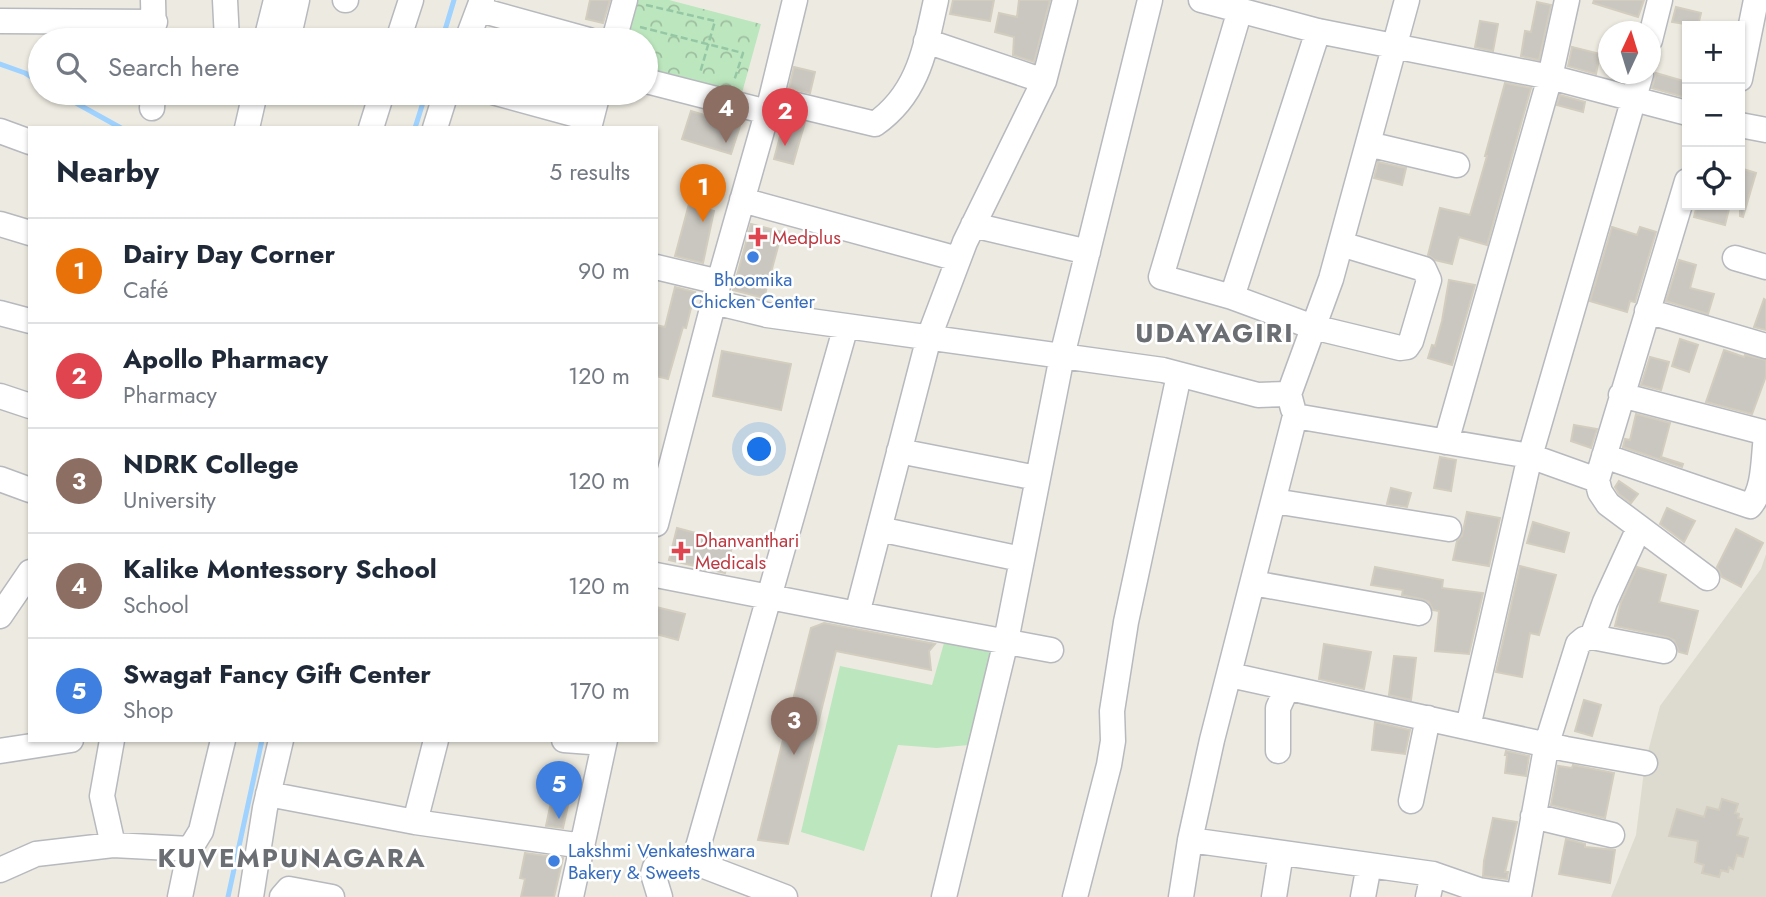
<!DOCTYPE html>
<html lang="en">
<head>
<meta charset="utf-8">
<style>
	:root { --surface:#fff; --page:#f6f6f7; --text:#1f2937; --muted:#747a83; --line:#e0e1e3; --accent:#111827 }
	body { margin:0; font-family:Jost,sans-serif; background:var(--page); color:var(--text) }
	.controls { position:absolute; right:21px; top:21px; display:grid; overflow:hidden; border-radius:0px; box-shadow:0 2px 5px #0004 }
	.controls button { width:63px; height:63px; display:grid; place-items:center; padding:0; border:0; border-bottom:2px solid var(--line); background:var(--surface); color:var(--text); font:35px sans-serif }
	.compass { position:absolute; left:1598px; top:21px; width:63px; height:63px; border-radius:50%; background:var(--surface); box-shadow:0 2px 5px #0004; rotate:4deg }
	.you { position:absolute; left:760px; top:450px; width:24px; height:24px; margin:-18px; border:5px solid #fff; border-radius:50%; background:#1a73e8; box-shadow:0 0 0 10px #1a73e833 }
	.badge { display:grid; place-items:center; width:46px; height:46px; border-radius:50%; background:var(--accent); color:#fff; font-size:23px; font-weight:700 }
	.pin { position:absolute; translate:-50% -58px; filter:drop-shadow(0 2px 4px #0008) }
	.pin::after { content:''; position:absolute; top:37px; width:24px; height:21px; background:inherit; clip-path:polygon(0 0,100% 0,50% 100%) }
	.list { margin:0; padding:0; list-style:none }
	h2 { display:flex; justify-content:space-between; align-items:center; height:91px; margin:0; padding:0 28px; font-size:30px }
	h2 small { font-size:23px; font-weight:400; color:var(--muted) }
	.list li { display:grid; grid-template-columns:46px 1fr auto; gap:21px; align-items:center; box-sizing:border-box; height:105px; padding:0 28px; border-top:2px solid var(--line) }
	.list b { display:block; font-size:26px; white-space:nowrap }
	.list p { margin:0; font-size:23px; white-space:nowrap; color:var(--muted) }
	.list em { font-size:23px; font-style:normal; color:var(--muted) }
	.icon { flex:none; width:38px; height:38px; fill:none; stroke:currentColor; stroke-width:2; stroke-linecap:round; stroke-linejoin:round }
	.map { position:relative; flex:none; width:1766px; height:897px; overflow:hidden }
	.search { position:absolute; background:var(--surface); box-shadow:0 2px 5px #0004; left:28px; top:28px; width:630px; height:77px; display:flex; align-items:center; gap:18px; box-sizing:border-box; padding:0 24px; border-radius:38px; color:var(--muted); font-size:26px }
	.panel { position:absolute; background:var(--surface); box-shadow:0 2px 5px #0004; left:28px; top:126px; width:630px; height:616px; border-radius:0px }
	.map>svg:first-child { display:block }
	.education { fill:#dddacf }
	.park { fill:url(#park-crowns) }
	.garden { fill:#bce6be }
	.lines { fill:none; stroke-linecap:round; stroke-linejoin:round }
	.stream { stroke:#9fd2ff; stroke-width:5 }
	.building { fill:#cac7c0; stroke:#d2cdbf; stroke-width:2 }
	.minor-casing { stroke:#b7b9be; stroke-width:27 }
	.path { stroke:#95c7a5; stroke-width:2.5; stroke-dasharray:7 3.5; stroke-linecap:butt }
	.minor { stroke:#fff; stroke-width:24 }
	.health-dot { fill:#e0444e; stroke:#fff; stroke-width:2.5 }
	.shop-dot { fill:#3f7fe0; stroke:#fff; stroke-width:2.5 }
	.labels { text-anchor:middle; stroke-width:5; stroke-linejoin:round; paint-order:stroke }
	.health-label { font-size:19px; fill:#be3a42; stroke:#fff; text-anchor:start }
	.shop-label { font-size:19px; fill:#366cbe; stroke:#fff }
	.district-label { font-size:26px; font-weight:bold; letter-spacing:2px; fill:#6b6f74; stroke:#fff }
</style>
</head>
<body>
<div class="map">
<svg width="1766" height="897" viewBox="0 0 1766 897">
	<defs>
		<pattern id="park-crowns" width="20" height="18" patternUnits="userSpaceOnUse" patternTransform="scale(1.75)"><rect width="20" height="18" fill="#bce6be"/><path d="M2 6a3 3 0 1 1 6 0M12 15a3 3 0 1 1 6 0" fill="none" stroke="#9cbe9e"/></pattern>
	</defs>
	<rect width="100%" height="100%" fill="#edebe1"/>
	<!-- education -->
	<path class="education" d="M1766,554V897H1611L1636,835L1645,763L1660,706L1761,569Z"/>
	<!-- park -->
	<path class="park" d="M637,0H669L761,24L742,93L646,69V40H626Z"/>
	<!-- garden -->
	<path class="garden" d="M946,636L998,646L979,744L937,748L898,745L864,851L801,832L840,666L932,685Z"/>
	<g class="lines">
		<!-- stream -->
		<path class="stream" d="M442,40L454,0
			M0,64L25,73L40,82
			M58,93L121,128
			M415,128L426,93
			M228,897L262,740"/>
	</g>
	<!-- building -->
	<path class="building" d="M590,0H610L603,23L586,19Z
		M953,0H994L990,21L950,14Z
		M1019,0H1050L1034,62L1013,55L1014,37L995,32L999,13L1017,17Z
		M1594,0H1644L1638,17L1593,3Z
		M1537,2L1551,5L1539,60L1521,56L1525,31L1531,32Z
		M1676,7L1701,13L1698,26L1672,22Z
		M1480,21L1498,24L1493,51L1475,47Z
		M1572,47L1600,54L1596,74L1568,66Z
		M794,67L815,72L810,93L789,88Z
		M1656,73L1687,82V98L1652,88Z
		M1505,83L1531,88L1487,245L1459,237L1452,264L1435,260L1428,255L1440,208L1470,215L1487,156H1485Z
		M1560,95L1585,102L1583,112L1557,105Z
		M691,111L740,126L731,154L682,139Z
		M785,118L805,122L793,164L774,159Z
		M1378,162L1406,168L1402,185L1374,178Z
		M1740,168L1756,173L1743,217L1740,216Z
		M689,204L714,211L703,263L675,256Z
		M1697,205H1730L1725,225L1694,217Z
		M751,224L782,232L764,298L733,290Z
		M1612,227L1637,235L1640,227L1656,232L1635,302L1630,301L1627,312L1590,301Z
		M1679,260L1696,265L1690,288L1714,294L1708,314L1666,301Z
		M1449,280L1475,285L1452,365L1428,358L1432,345L1435,346L1442,321Z
		M675,287L695,292L686,328L683,327L668,379L656,376V325L665,327Z
		M1764,299L1766,300V330L1754,327Z
		M1680,339L1698,345L1689,372L1672,366Z
		M1724,350L1744,357L1745,355L1766,360V376L1752,414L1706,402Z
		M722,351L791,364L781,410L713,396Z
		M1650,357L1669,362L1661,390L1641,385Z
		M1636,414L1670,423L1661,457L1683,464L1682,467L1623,447L1625,439L1630,440Z
		M1574,425L1597,429L1591,448L1571,441Z
		M1440,457L1456,460L1451,491L1434,488Z
		M1619,481L1638,494L1631,503L1619,494L1615,487Z
		M1391,488L1411,493L1407,507L1387,504Z
		M1667,508L1695,521L1684,542L1660,524Z
		M1467,512L1500,518L1489,566L1453,560L1457,541L1462,536Z
		M1533,522L1569,533L1564,552L1527,543Z
		M677,528L733,543L725,573L669,560Z
		M1736,529L1763,543L1741,587L1722,577L1717,567Z
		M1520,566L1556,575L1539,635L1530,633L1522,677L1496,672Z
		M1375,567L1443,580L1442,588L1483,593L1469,654L1435,651L1439,611L1433,610L1429,602L1422,599L1402,595L1403,590L1371,585Z
		M1637,567L1666,575L1659,602L1698,611L1687,654L1679,652L1674,640L1667,637L1615,626L1621,602Z
		M656,607L685,614L678,640L656,634Z
		M824,623L935,644L929,651L931,670L836,651L788,844L758,840L811,628Z
		M1324,644L1371,652L1364,689L1319,679Z
		M1394,656L1416,658L1411,700L1389,695Z
		M1584,700L1601,705L1592,736L1575,731Z
		M1375,722L1410,730L1405,754L1372,750Z
		M1506,751L1529,756L1526,776L1505,773L1507,755H1505Z
		M1573,765L1614,773L1605,818L1551,805L1558,766L1572,768Z
		M553,793L570,796L563,828L546,826Z
		M1722,799L1738,804L1735,813L1739,814L1738,818L1742,819L1737,835L1748,838L1743,857L1737,855L1733,869L1729,867L1728,872L1721,870L1719,877L1702,873L1704,865L1695,862L1698,841L1669,836L1677,809L1704,817L1707,807L1719,810Z
		M1493,818L1517,822L1505,872H1508L1507,879L1483,876L1484,861Z
		M1566,839L1585,844V847L1615,850L1610,883L1559,874Z
		M525,853L563,858L554,897H521L525,879L520,878Z"/>
	<g class="lines">
		<!-- minor casing -->
		<g class="minor-casing">
			<path id="minor" d="M153,0L154,40
				M225,0L227,40
				M345,0H346
				M1201,0L1318,31L1550,77L1687,113
				M480,10L589,40
				M0,21L155,22
				M1318,31L1232,297L1313,327L1400,348L1407,347L1411,341L1429,280L1424,269L1341,244
				M266,40L276,0
				M288,40L297,0
				M398,40L411,0
				M467,40L482,0
				M614,40L625,0
				M1650,40L1660,0
				M926,41L1044,81
				M1740,79L1756,0
				M646,81L767,112
				M496,93L591,119
				M771,99L875,124C919,93 925,49 936,0
				M152,108L153,93
				M1740,125L1766,130
				M247,128L255,93
				M371,128L382,93
				M435,128L446,93
				M589,128L598,93
				M0,131L30,142
				M1368,144L1457,165
				M1687,181L1597,480L1600,492L1608,504L1707,578
				M742,200L958,259
				M0,224L30,233
				M973,225L1088,252
				M1735,258L1766,267
				M656,267L719,282
				M1232,297L1161,277L1240,10
				M714,302L767,315L1163,370L1258,395L1289,394
				M1647,311L1766,346
				M0,313L30,321
				M1621,395L1766,433
				M0,396L30,406
				M1293,409L1289,394L1331,279L1407,0
				M1446,442L1550,77L1567,0
				M899,451L1037,478
				M1604,456L1750,506C1765,489 1763,458 1766,436
				M0,479L30,490
				M1274,501L1449,529
				M656,524L719,282L771,99L795,0
				M879,529L1021,559
				M656,575L857,614L929,337L965,242L1044,81L1065,0
				M1253,583L1419,613
				M857,614L1051,650
				M0,616L30,572
				M1592,637L1605,602L1639,528
				M1230,675L1566,749L1645,763
				M1468,727L1530,456L1597,480
				M112,740L102,796L113,845
				M564,740L604,743
				M0,751L71,740
				M1278,751V708L1287,688
				M268,794L415,822L436,740
				M1411,801L1428,718
				M1533,816L1612,835
				M415,822L583,846
				M1190,840L1433,874L1479,890L1519,896L1547,743L1578,644L1584,639L1592,637L1664,651
				M190,849L201,831L223,740
				M0,870L36,854L113,845L190,849L180,897
				M251,897L265,808L281,740
				M282,897L289,889L332,897
				M571,897L605,740
				M660,897L653,874L655,867L660,863L699,860
				M785,897L704,866L699,860L698,847L846,326
				M944,897L1006,641L1062,356L1150,0
				M1075,897L1109,765L1113,741L1112,711L1126,622L1179,375
				M1181,897L1190,840L1212,740L1295,416L1530,456L1641,74
				M1274,897L1281,853
				M1363,897L1369,865
				M1428,897L1433,874"/>
		</g>
		<!-- path -->
		<path class="path" d="M646,5L715,21L700,73
			M640,27L743,53L734,81"/>
		<!-- minor -->
		<use href="#minor" class="minor"/>
	</g>
	<!-- markers -->
	<g class="health-dot">
		<path d="M754.5 226.5h7v7h7v7h-7v7h-7v-7h-7v-7h7z"/>
		<path d="M677.5 540.5h7v7h7v7h-7v7h-7v-7h-7v-7h7z"/>
	</g>
	<g class="shop-dot">
		<circle cx="753" cy="257" r="7"/>
		<circle cx="554" cy="861" r="7"/>
	</g>
	<g class="labels">
		<!-- health labels -->
		<g class="health-label">
			<text x="772" y="244">Medplus</text>
			<text x="695" y="547">Dhanvanthari<tspan x="695" dy="22">Medicals</tspan></text>
		</g>
		<!-- shop labels -->
		<g class="shop-label">
			<text x="753" y="286">Bhoomika<tspan x="753" dy="22">Chicken Center</tspan></text>
			<text x="568" y="857" text-anchor="start">Lakshmi Venkateshwara<tspan x="568" dy="22">Bakery &amp; Sweets</tspan></text>
		</g>
		<!-- district labels -->
		<g class="district-label">
			<text x="1215" y="342">UDAYAGIRI</text>
			<text x="292" y="867">KUVEMPUNAGARA</text>
		</g>
	</g>
</svg>
<div class="controls">
<button>+</button>
<button>−</button>
<button><svg class="icon" aria-label="locate" viewBox="0 0 24 24"><circle cx="12" cy="12" r="6"/><path d="M12 2v4M12 18v4M2 12h4M18 12h4"/></svg></button>
</div>
<svg class="compass" viewBox="-18 -18 36 36"><path d="M0-13l5 13h-10z" fill="#e53935"/><path d="M0 13l5-13h-10z" fill="#747a83"/></svg>
<div class="you"></div>
<div class="pin badge" style="left:703px;top:222px;background:#e8710a">1</div>
<div class="pin badge" style="left:785px;top:146px;background:#e0444e">2</div>
<div class="pin badge" style="left:794px;top:755px;background:#8d6e63">3</div>
<div class="pin badge" style="left:726px;top:143px;background:#8d6e63">4</div>
<div class="pin badge" style="left:559px;top:819px;background:#3f7fe0">5</div>
<div class="search"><svg class="icon" aria-label="search" viewBox="0 0 24 24"><circle cx="10" cy="10" r="6"/><path d="M15 15l6 6"/></svg>Search here</div>
<section class="panel">
<h2>Nearby<small>5 results</small></h2>
<ul class="list">
<li><span class="badge" style="background:#e8710a">1</span><div><b>Dairy Day Corner</b><p>Café</p></div><em>90 m</em></li>
<li><span class="badge" style="background:#e0444e">2</span><div><b>Apollo Pharmacy</b><p>Pharmacy</p></div><em>120 m</em></li>
<li><span class="badge" style="background:#8d6e63">3</span><div><b>NDRK College</b><p>University</p></div><em>120 m</em></li>
<li><span class="badge" style="background:#8d6e63">4</span><div><b>Kalike Montessory School</b><p>School</p></div><em>120 m</em></li>
<li><span class="badge" style="background:#3f7fe0">5</span><div><b>Swagat Fancy Gift Center</b><p>Shop</p></div><em>170 m</em></li>
</ul>
</section>
</div>
</body>
</html>
